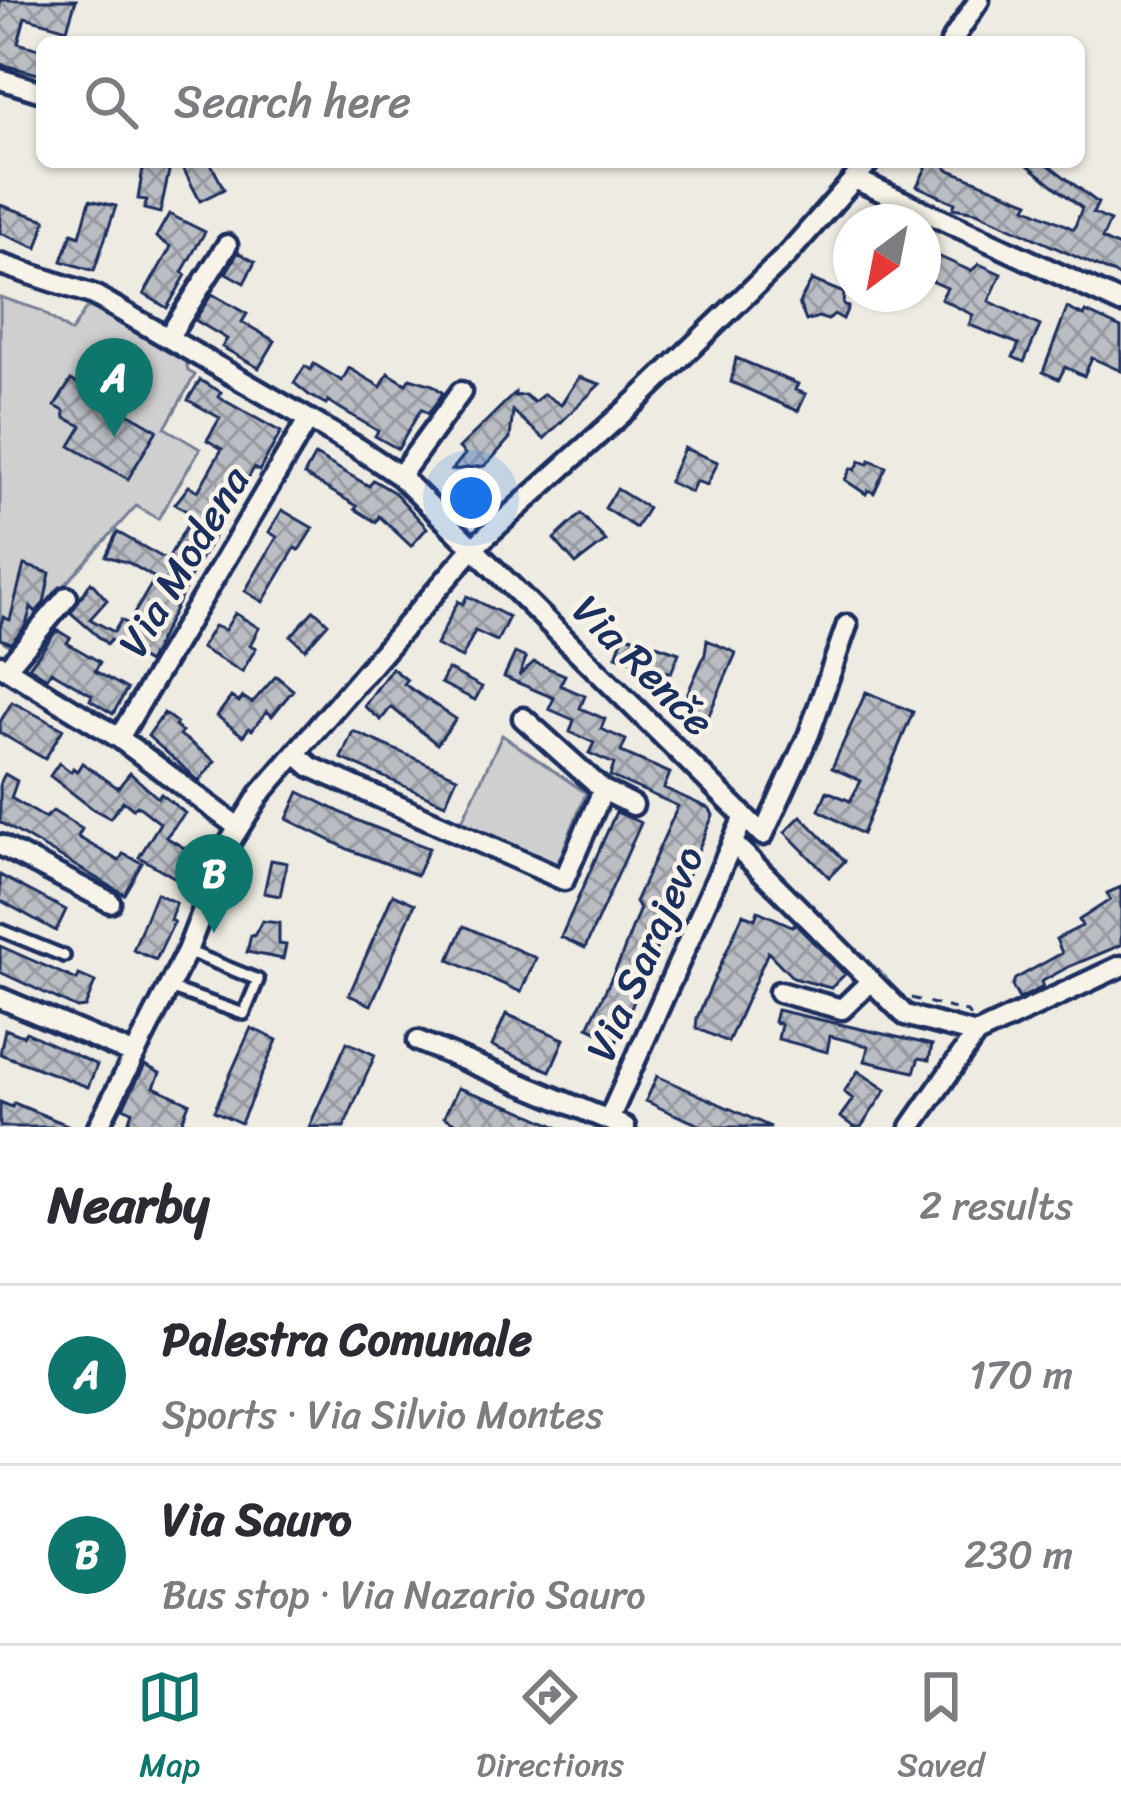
<!DOCTYPE html>
<html lang="en">
<head>
<meta charset="utf-8">
<style>
	:root { --surface:#fff; --page:#f2f2f3; --text:#2b2b33; --muted:#7c7c81; --line:#e1e1e2; --accent:#0f766e }
	body { margin:0; font-family:Sriracha,sans-serif; background:var(--page); color:var(--text) }
	.compass { position:absolute; left:833px; top:204px; width:108px; height:108px; border-radius:50%; background:var(--surface); box-shadow:0 3px 9px #0004; rotate:212deg }
	.you { position:absolute; left:471px; top:498px; width:42px; height:42px; margin:-30px; border:9px solid #fff; border-radius:50%; background:#1a73e8; box-shadow:0 0 0 18px #1a73e833 }
	.badge { display:grid; place-items:center; width:78px; height:78px; border-radius:50%; background:var(--accent); color:#fff; font-size:39px; font-weight:700 }
	.pin { position:absolute; translate:-50% -99px; filter:drop-shadow(0 3px 6px #0008) }
	.pin::after { content:''; position:absolute; top:63px; width:42px; height:36px; background:inherit; clip-path:polygon(0 0,100% 0,50% 100%) }
	.list { margin:0; padding:0; list-style:none }
	h2 { display:flex; justify-content:space-between; align-items:center; height:156px; margin:0; padding:0 48px; font-size:51px }
	h2 small { font-size:39px; font-weight:400; color:var(--muted) }
	.list li { display:grid; grid-template-columns:78px 1fr auto; gap:36px; align-items:center; box-sizing:border-box; height:180px; padding:0 48px; border-top:3px solid var(--line) }
	.list b { display:block; font-size:45px; white-space:nowrap }
	.list p { margin:0; font-size:39px; white-space:nowrap; color:var(--muted) }
	.list em { font-size:39px; font-style:normal; color:var(--muted) }
	.icon { flex:none; width:66px; height:66px; fill:none; stroke:currentColor; stroke-width:2; stroke-linecap:round; stroke-linejoin:round }
	.map { position:relative; flex:none; width:1121px; height:1127px; overflow:hidden }
	.search { position:absolute; background:var(--surface); box-shadow:0 3px 9px #0004; left:36px; right:36px; top:36px; height:132px; display:flex; align-items:center; gap:30px; box-sizing:border-box; padding:0 42px; border-radius:18px; color:var(--muted); font-size:45px }
	.sheet { height:516px; background:var(--surface) }
	nav { display:flex; justify-content:space-around; align-items:center; box-sizing:border-box; height:168px; border-top:3px solid var(--line); background:var(--surface); font-size:33px; color:var(--muted) }
	nav a { display:grid; justify-items:center; gap:6px }
	nav .on { color:var(--accent) }
	.map>svg:first-child { display:block }
	.park { fill:#cfcfcf; stroke:#757f96; stroke-width:3 }
	.building { fill:url(#building-cross-hatch); stroke:#1b2f5e; stroke-width:3 }
	.lines { fill:none; stroke-linecap:round; stroke-linejoin:round }
	.lane-casing { stroke:#1b2f5e; stroke-width:18 }
	.street-casing { stroke:#1b2f5e; stroke-width:27 }
	.path { stroke:#1b2f5e; stroke-width:3; stroke-dasharray:9 9; stroke-linecap:butt }
	.lane { stroke:#f7f3e8; stroke-width:9 }
	.street { stroke:#f7f3e8; stroke-width:18 }
	.labels { text-anchor:middle; stroke-width:9; stroke-linejoin:round; paint-order:stroke }
	.street-label { font-size:42px; fill:#1b2f5e; stroke:#f7f3e8 }
</style>
</head>
<body>
<div class="map">
<svg width="1121" height="1127" viewBox="0 0 1121 1127">
	<defs>
		<pattern id="building-cross-hatch" width="8" height="8" patternUnits="userSpaceOnUse" patternTransform="scale(3)"><rect width="8" height="8" fill="#babdc2"/><path d="M0 0l8 8M0 8l8-8" fill="none" stroke="#969aa1"/></pattern>
	</defs>
	<rect width="100%" height="100%" fill="#eeebe2"/>
	<filter id="ink" filterUnits="userSpaceOnUse"><feTurbulence type="fractalNoise" baseFrequency=".00833" numOctaves="2"/><feDisplacementMap in="SourceGraphic" scale="24" xChannelSelector="R" yChannelSelector="G"/><feConvolveMatrix kernelMatrix="1 2 1 2 8 2 1 2 1" color-interpolation-filters="sRGB"/></filter>
	<g filter="url(#ink)">
		<!-- park -->
		<path class="park" d="M0,297L40,310L71,332L87,307L101,311L186,361L188,371L195,375L165,428L200,449L158,519L136,506L10,646L0,639Z
			M502,735L586,793L557,865L461,823Z"/>
		<!-- building -->
		<path class="building" d="M0,0H76L67,29L25,17L18,43L42,50V75L0,64Z
			M144,162H171L160,213L144,209L147,200L138,199Z
			M195,162H210L224,189L200,201L183,168Z
			M929,162H945L947,169L1029,202L1026,207L1074,229L1082,208L1024,162H1045L1098,203L1093,213L1110,221L1102,239L1121,248V277L976,212L953,208L955,203L917,186Z
			M90,200L116,206L94,271L62,261L72,233L80,236Z
			M0,205L46,220L37,248L0,233Z
			M169,214L205,232L182,272L186,275L167,308L144,294L171,247L156,237Z
			M927,251L971,271L979,264L1001,274L989,301L1040,326L1024,362L1013,357L1019,344L969,325L973,315L941,299L947,288L923,277Z
			M238,252L255,262L244,283L226,273Z
			M812,280L844,293L843,304L848,307L843,319L834,314L828,320L818,317L806,321L799,303Z
			M212,294L247,314L242,322L275,341L259,368L222,347L227,339L195,320Z
			M1067,308L1084,316L1086,312L1121,328V371L1092,358L1084,376L1065,367L1059,379L1043,372Z
			M736,358L798,384L795,390L806,394L798,411L731,382Z
			M314,364L342,381L349,368L381,387L388,373L406,384L410,378L433,385L443,393L428,414L421,409L398,449L375,436L378,431L328,401L326,404L309,395L294,383L305,366L311,370Z
			M579,377L600,384L544,439L513,411L510,438L491,460L484,466L452,470L465,454L459,448L515,393V396L525,395L534,402L544,394L561,405Z
			M71,380L157,430L128,479L70,446L82,426L65,418L64,411L55,406Z
			M200,380L221,392L218,397L281,432L259,471L254,468L193,572L148,663L110,640L107,644L71,613L91,582L107,600L90,619L114,632L121,620L128,624L155,578L129,563L106,556L117,532L167,560L193,515L175,504L189,486L198,491L222,449L207,440L220,418L188,400Z
			M684,448L718,462L707,485L696,481L691,492L669,482Z
			M315,455L369,486L373,480L395,493L427,528L411,546L379,516L376,522L355,509L357,506L304,475Z
			M870,460L886,467L874,493L868,490L866,494L845,480L851,468L855,470L860,461L868,464Z
			M461,473L484,496L467,513L445,489Z
			M617,489L648,508L636,528L605,508Z
			M282,510L313,528L299,550L295,548L263,602L245,591L277,537L269,532Z
			M581,514L606,541L576,564L554,539Z
			M24,565L50,573L44,603L36,612L31,607L26,625L11,643L0,639V628L3,617L10,620Z
			M467,596L509,617L497,641L475,631L462,658L436,645L458,601L463,604Z
			M314,610L328,623L305,649L291,636Z
			M235,613L259,628L250,645L256,648L242,672L201,648L214,626L225,630Z
			M57,630L70,638L67,643L100,662L95,671L127,689L113,714L90,700L92,695L51,671L47,678L29,667Z
			M624,634L679,653L671,673L616,656Z
			M707,640L736,653L702,731L677,717L705,654Z
			M515,653L526,658L519,676L534,662L565,675L560,685L585,696L580,708L605,719L601,729L626,740L621,752L670,773L664,788L710,809L713,815L617,1041L588,1027L620,960L640,908L635,902L678,806L610,776L614,764L589,753L594,743L570,732L574,720L549,709L554,698L504,677Z
			M392,668L407,680L404,684L456,719L437,744L391,707L381,720L364,706Z
			M448,669L482,687L475,700L441,683Z
			M276,676L293,690L272,716L267,711L252,730L249,728L243,736L217,716L231,697L239,702L243,697L252,703Z
			M866,692L913,712L862,834L819,810L827,791L850,801L861,781L832,768Z
			M12,702L63,729L45,759L0,733V722Z
			M164,713L177,723L175,726L182,732L180,735L215,761L199,781L148,736Z
			M353,731L457,777L445,804L341,758Z
			M59,763L71,772L73,768L77,771L82,763L118,788L130,773L158,798L161,794L185,813L166,837L194,854L179,880L139,857L160,823L137,805L133,809L123,801L110,818L93,809L50,776Z
			M5,774L17,781L11,798L45,818L53,811L82,829L78,837L119,861L123,854L142,863L124,894L0,822V783Z
			M299,792L363,823L429,848L417,875L350,850L287,819Z
			M616,812L641,823L585,948L561,937Z
			M801,816L845,861L829,877L785,832Z
			M271,860L287,863L280,896L264,893Z
			M0,875L66,910L56,931L0,900Z
			M1121,887V945L1068,967L1041,982L1043,987L1019,999L1012,986L1015,979L1062,953L1056,939L1082,926L1079,920L1110,900L1107,893Z
			M156,893L176,903L170,920L174,922L156,960L133,950Z
			M393,894L415,904L371,1005L349,995Z
			M758,911L792,926L795,924L845,974L831,988L793,978L768,952L728,1042L696,1028L697,1018L743,914L755,919Z
			M262,921L279,923V944L286,945L283,959L247,952L251,935L254,936Z
			M464,926L536,958L521,992L449,960Z
			M0,946L77,980L79,975L95,982L85,1007L77,1008L0,972Z
			M777,1010L932,1045L929,1060L919,1058L914,1072L865,1061L868,1046L830,1036L827,1052L778,1039L781,1024L774,1022Z
			M506,1014L564,1039L550,1071L492,1046Z
			M251,1028L277,1040L241,1123L214,1111Z
			M5,1029L23,1036L26,1032L97,1065L88,1087L0,1054Z
			M347,1042L375,1055L344,1127H309Z
			M145,1065L160,1073L154,1087L189,1103L180,1127H127L132,1111L123,1107Z
			M858,1071L886,1090L861,1127H854L840,1117L853,1099L844,1092Z
			M657,1076L742,1114L771,1127H704L669,1112L646,1101Z
			M458,1088L515,1108L558,1127H462L444,1117Z
			M0,1102L12,1107L14,1103L72,1127H0Z"/>
		<g class="lines">
			<!-- lane casing -->
			<g class="lane-casing">
				<path id="lane" d="M0,930L64,956
					M169,988L244,1014L258,980L187,951"/>
			</g>
			<!-- street casing -->
			<g class="street-casing">
				<path id="street" d="M951,42L979,0
					M0,79L42,92
					M857,180L1121,303
					M0,264L94,295L358,448L400,476L763,835L809,734L847,625
					M168,338L227,245
					M400,476L461,392
					M0,665L119,738L238,827
					M6,669L67,597
					M119,738L308,420
					M296,754L311,767L564,880L603,790L523,718
					M603,790L633,805
					M733,843L905,1015L976,1034
					M0,845L110,902
					M779,992L842,1009L871,981
					M0,998L133,1054
					M418,1041L625,1127
					M609,1119L744,817
					M98,1127L187,951L228,845L260,794L474,547L636,401L787,255L869,162
					M911,1127L976,1034L1121,966"/>
			</g>
			<!-- path -->
			<path class="path" d="M911,998L967,1012L970,1016"/>
			<!-- lane -->
			<use href="#lane" class="lane"/>
			<!-- street -->
			<use href="#street" class="street"/>
		</g>
	</g>
	<g class="labels">
		<!-- street labels -->
		<g class="street-label">
			<text transform="translate(183 561) rotate(-59)" y="15">Via Modena</text>
			<text transform="translate(644 665) rotate(45)" y="15">Via Renče</text>
			<text transform="translate(644 953) rotate(-66)" y="15">Via Sarajevo</text>
		</g>
	</g>
</svg>
<svg class="compass" viewBox="-18 -18 36 36"><path d="M0-13l5 13h-10z" fill="#e53935"/><path d="M0 13l5-13h-10z" fill="#7c7c81"/></svg>
<div class="you"></div>
<div class="pin badge" style="left:114px;top:437px">A</div>
<div class="pin badge" style="left:214px;top:933px">B</div>
<div class="search"><svg class="icon" aria-label="search" viewBox="0 0 24 24"><circle cx="10" cy="10" r="6"/><path d="M15 15l6 6"/></svg>Search here</div>
</div>
<section class="sheet">
<h2>Nearby<small>2 results</small></h2>
<ul class="list">
<li><span class="badge">A</span><div><b>Palestra Comunale</b><p>Sports · Via Silvio Montes</p></div><em>170 m</em></li>
<li><span class="badge">B</span><div><b>Via Sauro</b><p>Bus stop · Via Nazario Sauro</p></div><em>230 m</em></li>
</ul>
</section>
<nav>
<a class="on"><svg class="icon" aria-label="map" viewBox="0 0 24 24"><path d="M3 6l6-2 6 2 6-2v14l-6 2-6-2-6 2zM9 4v14M15 6v14"/></svg>Map</a>
<a><svg class="icon" aria-label="directions" viewBox="0 0 24 24"><path d="M12 3l9 9-9 9-9-9zM9 14v-3h6M13 9l2 2-2 2"/></svg>Directions</a>
<a><svg class="icon" aria-label="saved" viewBox="0 0 24 24"><path d="M7 4h10v16l-5-4-5 4z"/></svg>Saved</a>
</nav>
</body>
</html>
